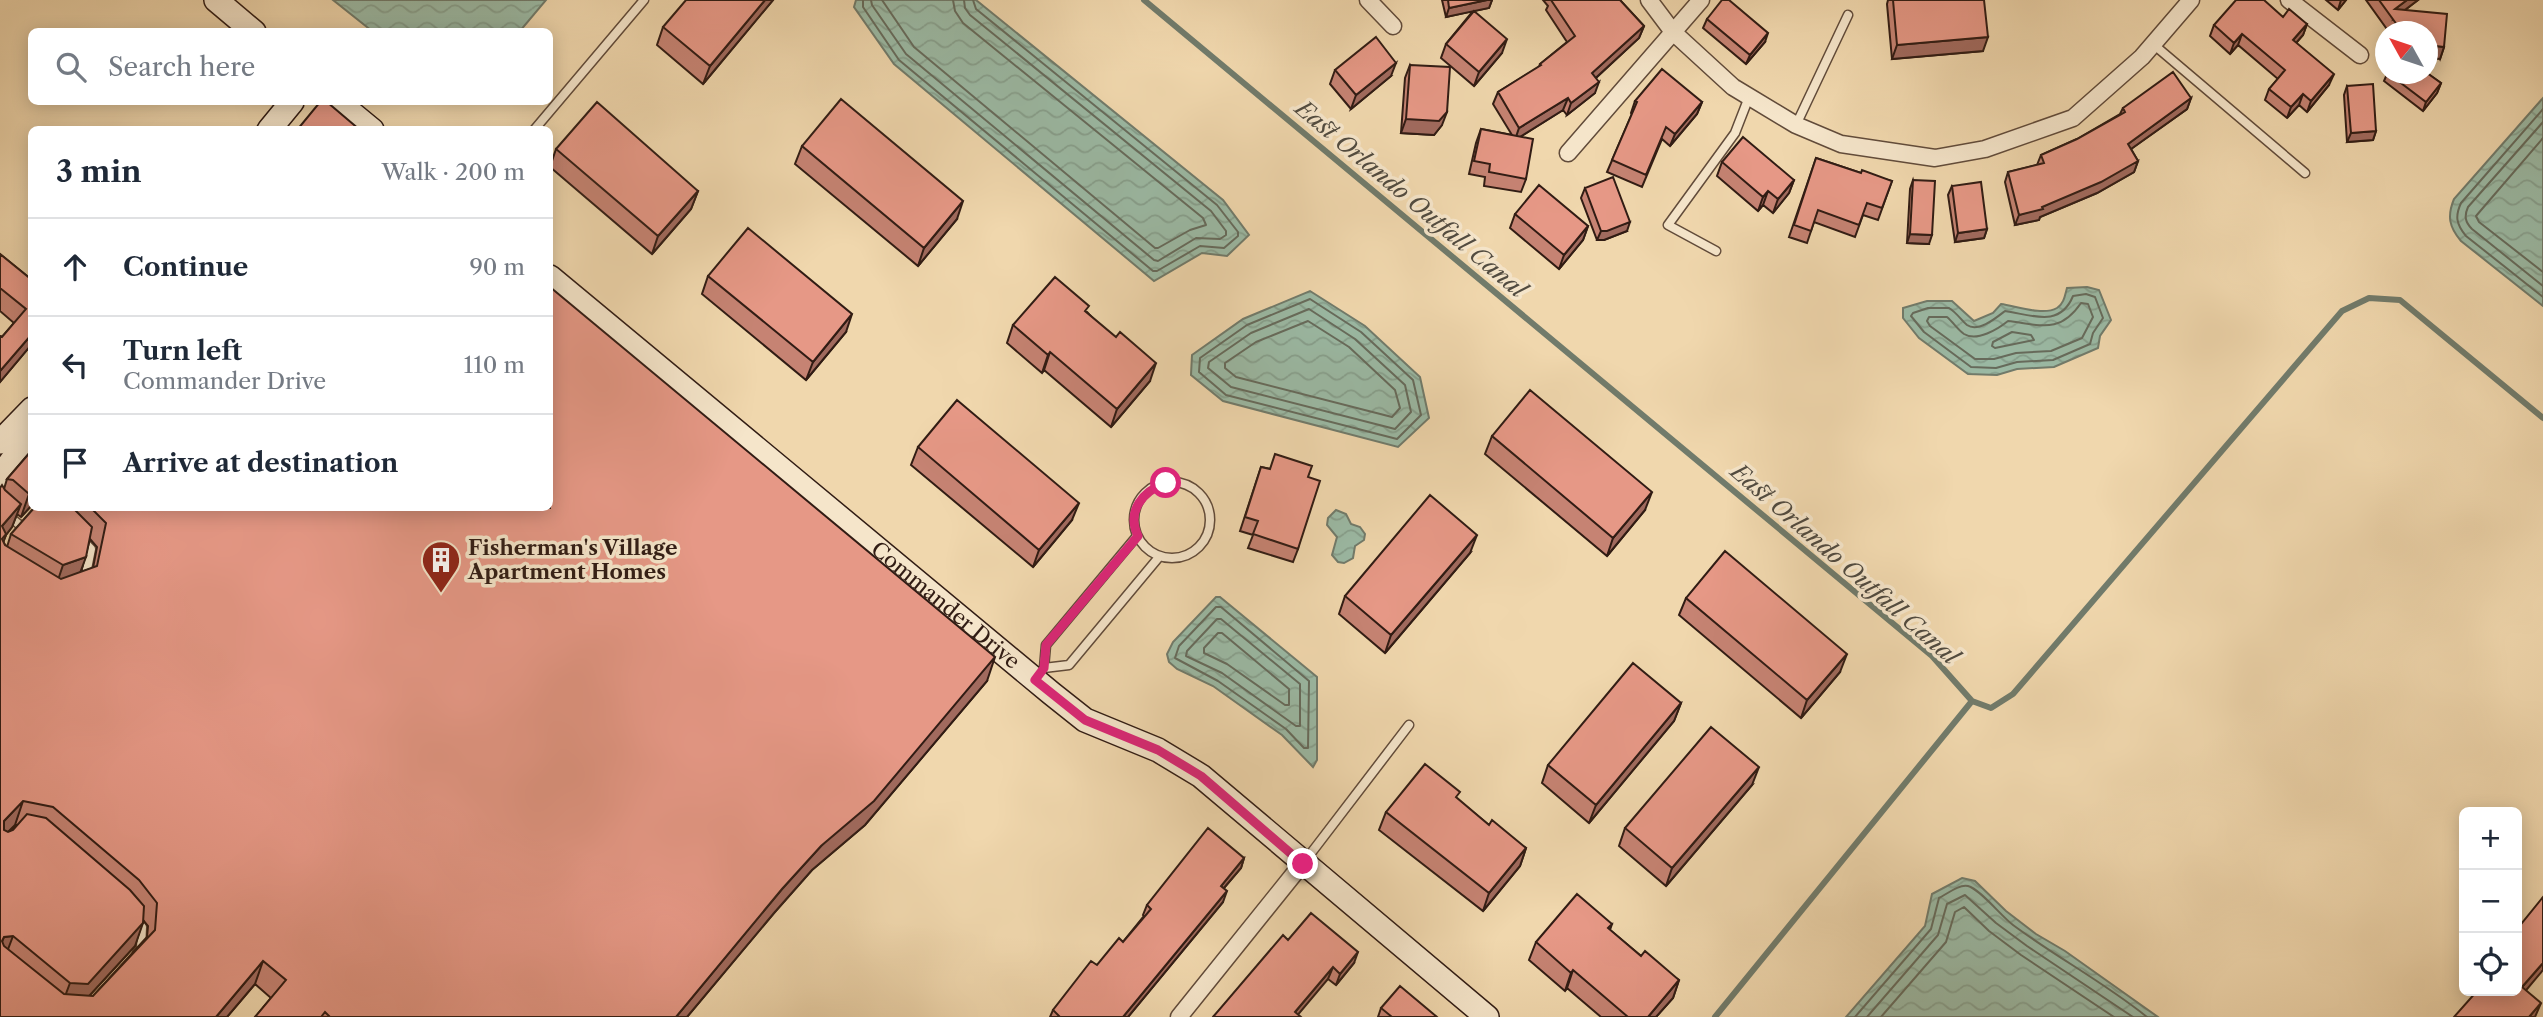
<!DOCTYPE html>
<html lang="en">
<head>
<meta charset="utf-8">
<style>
	:root { --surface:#fff; --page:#f2f2f3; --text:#1f2937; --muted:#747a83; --line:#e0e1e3 }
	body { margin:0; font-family:"Libre Caslon Text",serif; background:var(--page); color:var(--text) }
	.controls { position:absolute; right:21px; bottom:21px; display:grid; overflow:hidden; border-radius:10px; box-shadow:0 4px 18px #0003 }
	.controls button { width:63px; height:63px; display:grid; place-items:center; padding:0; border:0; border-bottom:2px solid var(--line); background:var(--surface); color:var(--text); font:35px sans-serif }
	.compass { position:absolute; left:2375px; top:21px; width:63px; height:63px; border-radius:50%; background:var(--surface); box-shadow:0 4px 18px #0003; rotate:310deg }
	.stop { position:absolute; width:21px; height:21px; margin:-16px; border:5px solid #db2777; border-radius:50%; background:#fff }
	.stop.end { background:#db2777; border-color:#fff; box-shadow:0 2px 7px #0008 }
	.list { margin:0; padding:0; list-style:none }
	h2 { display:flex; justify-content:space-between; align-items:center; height:91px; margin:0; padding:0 28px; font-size:30px }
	h2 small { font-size:23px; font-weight:400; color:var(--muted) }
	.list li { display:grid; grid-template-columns:46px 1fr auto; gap:21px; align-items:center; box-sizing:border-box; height:98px; padding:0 28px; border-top:2px solid var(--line) }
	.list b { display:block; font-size:26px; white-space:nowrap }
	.list p { margin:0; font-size:23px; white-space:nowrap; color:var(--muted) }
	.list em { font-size:23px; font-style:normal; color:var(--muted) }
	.icon { flex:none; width:38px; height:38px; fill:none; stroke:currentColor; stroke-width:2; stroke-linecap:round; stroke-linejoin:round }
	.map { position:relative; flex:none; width:2543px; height:1017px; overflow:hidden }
	.search { position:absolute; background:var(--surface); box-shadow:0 4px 18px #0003; left:28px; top:28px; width:525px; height:77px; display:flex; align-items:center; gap:18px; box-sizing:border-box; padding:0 24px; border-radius:10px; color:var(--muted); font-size:26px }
	.panel { position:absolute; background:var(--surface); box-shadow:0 4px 18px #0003; left:28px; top:126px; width:525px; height:385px; border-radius:10px }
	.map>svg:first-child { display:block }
	.water { fill:url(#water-waves); stroke:#717b6b; stroke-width:2 }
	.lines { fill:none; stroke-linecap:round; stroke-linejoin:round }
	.shore { stroke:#666b5c; stroke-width:2 }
	.stream { stroke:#717b6b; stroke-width:6 }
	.lane-casing { stroke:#614b3a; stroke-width:11 }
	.street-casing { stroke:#614b3a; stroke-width:19 }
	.secondary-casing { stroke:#311c14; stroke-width:26 }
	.lane { stroke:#f5e5ca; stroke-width:8 }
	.street { stroke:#f5e5ca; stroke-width:16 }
	.secondary { stroke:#f5e5ca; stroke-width:23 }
	.wall { fill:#c68373; stroke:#311c14; stroke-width:2; fill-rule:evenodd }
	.shaded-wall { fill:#a16a5e; stroke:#311c14; stroke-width:2 }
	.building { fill:#e69886; stroke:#311c14; stroke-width:2; fill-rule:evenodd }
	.route { stroke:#db2777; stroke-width:9 }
	.labels { text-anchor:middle; stroke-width:7; stroke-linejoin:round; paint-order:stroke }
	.poi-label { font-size:21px; font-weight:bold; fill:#311c14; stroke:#f5e5ca; text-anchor:start }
	.street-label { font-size:21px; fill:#311c14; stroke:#f5e5ca }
	.water-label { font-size:23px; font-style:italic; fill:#514b40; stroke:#f5e5ca }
</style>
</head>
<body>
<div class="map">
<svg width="2543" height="1017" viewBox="0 0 2543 1017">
	<defs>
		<pattern id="water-waves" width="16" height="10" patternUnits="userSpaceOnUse" patternTransform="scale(1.75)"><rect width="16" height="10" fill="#9bbaa5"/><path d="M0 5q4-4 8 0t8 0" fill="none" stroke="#869f8d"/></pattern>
	</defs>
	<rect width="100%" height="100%" fill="#f0d7ad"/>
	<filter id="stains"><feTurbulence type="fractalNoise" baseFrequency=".00286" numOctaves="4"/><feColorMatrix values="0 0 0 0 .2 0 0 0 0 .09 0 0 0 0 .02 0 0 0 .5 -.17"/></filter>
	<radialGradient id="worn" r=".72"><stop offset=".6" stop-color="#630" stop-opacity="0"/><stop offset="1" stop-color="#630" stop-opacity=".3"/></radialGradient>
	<!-- water -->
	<path class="water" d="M333,0H546L520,31H372Z
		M856,0H976L1223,200L1249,235L1227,256L1202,253L1154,281L894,64L854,7Z
		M2543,98V306L2461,241C2449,227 2447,216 2454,199Z
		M2087,287L2099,290L2111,320L2100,336L2098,348L2054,367L2017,369L1997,375L1968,374L1919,338L1903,318V308L1927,301H1952L1974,321L1993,313L2001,304C2016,306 2043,316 2057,308C2064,304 2065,295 2067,288Z
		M1310,291L1365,326L1420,377L1429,418L1398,447L1223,401L1191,375L1192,355L1243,319Z
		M1336,510L1346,514L1351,524L1360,527L1365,534L1364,540L1355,546L1353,558L1344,563L1338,562L1332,555L1337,537L1327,525L1328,518Z
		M1216,597H1220L1317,677V760L1313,767L1282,735L1213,686L1177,669L1169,662L1167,654L1173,642Z
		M1962,878L1975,881L2006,911L2036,934L2065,951L2158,1017H1846L1925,926L1932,894Z"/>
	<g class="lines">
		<!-- shore -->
		<path class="shore" d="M863,0V7L899,60L1153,271H1157L1200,246L1224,248L1238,236V232L1217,205L976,9L973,0
			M871,0L872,5L906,54L1154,260L1158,261L1196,238L1220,239L1226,235V231L1211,211L970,15L965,8L964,0
			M882,0L914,47L1155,248H1158L1190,230L1206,225L1203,218L963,23L955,11L953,0
			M2543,109L2461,203C2455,216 2456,224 2466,236L2543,297
			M2543,122L2468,207C2464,216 2465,222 2472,229L2543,286
			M2543,138L2476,216L2479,222L2543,272
			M2086,294L2095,297L2103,318L2093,333L2090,344L2053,360L2017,362L1996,368L1971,367L1924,332L1911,316L1913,313L1928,308H1949C1957,313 1961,320 1967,325C1978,333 1996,318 2005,311C2032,315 2060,328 2073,296Z
			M1310,299L1361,332L1413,380L1421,415L1397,439L1226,395L1199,372L1200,358L1247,325Z
			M2081,303L2088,304L2093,317L2082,338L2051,351L2016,353L1994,359H1975L1930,326L1927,321L1929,317H1947C1953,322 1958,330 1964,334C1977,342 1998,329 2008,321C2041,325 2060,334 2081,303Z
			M1309,309L1355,339L1405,385L1411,412L1395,429L1231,387L1208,368L1209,362L1251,333Z
			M1308,321L1349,347L1395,390L1400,408L1392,417L1236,377L1225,368V363L1256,342Z
			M2012,332L2031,335L2034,340L1995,348L1992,346L1993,342Z
			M1216,607H1221L1309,681L1308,748H1304L1286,729L1218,681L1175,658L1179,646Z
			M1217,619H1221L1300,684V726H1296L1222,673L1186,656L1187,651Z
			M1218,633H1222L1289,689V705H1285L1227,664L1204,653V648Z
			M1855,1017L1931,929L1939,898C1947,894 1959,884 1968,886C1980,889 2001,916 2013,925C2056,957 2105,983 2147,1017
			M1867,1017L1938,935L1947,904L1965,895L1996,923L2027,946L2133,1017
			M1881,1017L1946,942L1955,912L1964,907L1989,931L2021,955L2114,1017"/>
		<!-- stream -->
		<path class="stream" d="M1144,0L1932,656L1972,701L1991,708L2013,694L2342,311L2369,298L2400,300L2543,418
			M1715,1017L1972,701"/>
		<!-- lane casing -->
		<g class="lane-casing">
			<path id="lane" d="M2153,44L2305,173
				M1796,125L1848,15
				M534,130L644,0
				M1716,251L1668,225L1735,133L1749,97
				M1134 520a38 38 0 1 1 76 0a38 38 0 1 1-76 0Z
				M0,509L21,526
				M82,540L91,549L85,579
				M1044,668L1069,665L1159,557
				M1036,679L1044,668L1046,645L1137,536
				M1305,861L1409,725
				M137,921L142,927L141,949L137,953"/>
		</g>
		<!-- street casing -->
		<g class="street-casing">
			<path id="street" d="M1368,0L1393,26
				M1649,0L1673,32L1733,87L1796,125L1841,144L1935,158L1985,149L2073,118L2142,57L2191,0
				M2289,0L2360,55
				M1568,153L1701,0
				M1179,1017L1302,864"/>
		</g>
		<!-- secondary casing -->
		<g class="secondary-casing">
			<g id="secondary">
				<path d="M216,0L254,32"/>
				<path d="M338,102L372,130"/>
				<path d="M269,130L292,102"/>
				<path id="s1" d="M550,277L1051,693L1085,720L1158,750L1201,776L1487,1017"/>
				<path d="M0,442L32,409"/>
				<path d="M0,477L32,432"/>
			</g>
		</g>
		<!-- lane -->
		<use href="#lane" class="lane"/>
		<!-- street -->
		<use href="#street" class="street"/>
		<!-- secondary -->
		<use href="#secondary" class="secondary"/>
	</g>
	<!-- wall -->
	<path class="wall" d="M773,0L703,84L657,45L663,27Z
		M1442,0H1492L1489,8L1474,11L1502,53L1474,86L1441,58L1446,44L1473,11L1446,17Z
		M1543,0H1620L1644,26L1639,38L1596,78L1595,93L1567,115L1563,110L1520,137L1526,179L1521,192L1484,186L1485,177L1469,174L1476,143L1481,129L1512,135L1493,104L1498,92L1539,67L1540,64L1567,42L1546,10L1548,6Z
		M1888,0H1984L1983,51L1892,59L1887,4Z
		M2326,0H2346L2338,10Z
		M2366,0H2418L2405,10L2444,47L2440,59L2427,32H2389Z
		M2283,17L2307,24L2303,35L2296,43L2329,85L2307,112L2299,105L2287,118L2265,100L2269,89L2278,79L2238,45L2230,54L2210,36L2214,25Z
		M1707,19L1765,42L1746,64L1703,28Z
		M1410,65L1442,125L1434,135L1401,133L1405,78Z
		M1335,70L1391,76L1351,109L1330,84Z
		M2427,73L2441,83L2437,93L2423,111L2384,81L2387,74Z
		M2347,86L2376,131L2373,140L2347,142L2344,95Z
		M2191,98L2187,109L2131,149L2138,161L2134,172L2097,193L2040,217L2039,220L2015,225L2005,182L2008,172L2037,165L2041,155L2077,139L2120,114L2123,108Z
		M1635,101L1702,102L1697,114L1670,146L1662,139L1642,187L1607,172L1632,114L1631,113Z
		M802,146L957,219L918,266L795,164Z
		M556,149L698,191L691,209L652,254L550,167Z
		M1816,158L1861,173L1892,181L1878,220L1863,215L1855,237L1814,222L1807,243L1789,237Z
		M1722,162L1794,180L1789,193L1773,213L1763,205L1758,211L1717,176Z
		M1913,180L1929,244L1907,243L1910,189Z
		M1952,186L1987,229L1984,238L1955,242L1948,195Z
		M1585,188L1627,231L1604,240H1597L1581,198Z
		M1515,214L1588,226L1583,240L1559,269L1510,228Z
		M0,254L32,280V344L0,382V336L2,337L14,323L0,311Z
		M708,276L846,332L806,380L702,294Z
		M1087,312L1150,381L1111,427L1044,370L1042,373L1007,343L1013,325Z
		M1492,436L1645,510L1607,556L1485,454Z
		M918,447L1072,520L1033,567L911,465Z
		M32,450V505L21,517L17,514L12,527L6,535L3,542L7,547L11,534L34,508H550L987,681L865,825L812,870L774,913L687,1017H255L271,998L255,984L227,1017H0L4,489L7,479ZM90,539L97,547L93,568L81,572ZM15,825H17L13,830L8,832ZM143,920L148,926L147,937L93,996H89L135,946Z
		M1261,467L1308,477L1298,549L1293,562L1248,548L1253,535L1240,531Z
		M1470,553L1385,653L1339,614L1345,596Z
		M1686,598L1840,672L1801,718L1679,615Z
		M1681,703L1674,721L1589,823L1542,783L1548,765Z
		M1752,785L1666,886L1619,846L1625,828Z
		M1457,799L1489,825L1526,848L1520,866L1483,911L1379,830L1386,812Z
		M1244,858L1241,868L1224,888L1223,902L1128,1017H1050L1053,1010L1097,965L1123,942L1144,916L1143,915L1147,905Z
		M1612,924L1610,930L1641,956L1679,980L1673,998L1656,1017H1601L1567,988L1565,991L1529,960L1536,942Z
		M1288,940L1354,963L1336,985L1328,979L1213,1017Z
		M1381,1008L1437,1017H1378Z"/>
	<!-- shaded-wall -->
	<path class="shaded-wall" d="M765,0H773L703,84L710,66Z
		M1487,0H1492L1489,8L1446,17L1449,8Z
		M2341,0H2346L2338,10Z
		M2407,0H2418L2393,19L2395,9Z
		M2307,24L2303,35L2289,51L2293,40Z
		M1644,26L1639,38L1588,85L1592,73Z
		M1768,33L1765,42L1746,64L1750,55Z
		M2242,34L2238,45L2230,54L2234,43Z
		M1988,37L1983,51L1892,59L1897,45Z
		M1507,39L1502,53L1474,86L1479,72Z
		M2427,45L2444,47L2440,59L2427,58Z
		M1396,63L1391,76L1351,109L1356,95Z
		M2334,74L2329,85L2307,112L2311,101Z
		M1599,82L1595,93L1567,115L1571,103Z
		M2441,83L2437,93L2423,111L2426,102Z
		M2303,94L2299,105L2287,118L2291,107Z
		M1568,98L1563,110L1515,140L1519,128Z
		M2191,98L2187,109L2124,154L2128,144Z
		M1702,102L1697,114L1670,146L1675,134Z
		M1447,112L1442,125L1434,135L1401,133L1406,119Z
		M2376,131L2373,140L2347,142L2351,133Z
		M2138,161L2134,172L2097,193L2040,217L2039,220L2015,225L2019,215L2042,207Z
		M1794,180L1789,193L1773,213L1778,199Z
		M698,191L691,209L652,254L658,236Z
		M1768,191L1763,205L1758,211L1763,197Z
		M963,201L957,219L918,266L924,248Z
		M1630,222L1627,231L1604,240H1597L1601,231Z
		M1588,226L1583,240L1559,269L1564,255Z
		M1987,229L1984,238L1955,242L1958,233Z
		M1910,234L1932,235L1929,244L1907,243Z
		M852,314L846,332L806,380L813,362Z
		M32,334V344L0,382V371Z
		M1050,352L1044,370L1042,373L1048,355Z
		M1156,363L1150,381L1111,427L1117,409Z
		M32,491V505L21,517L29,494Z
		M1652,492L1645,510L1607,556L1613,538Z
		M1079,503L1072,520L1033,567L1039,550Z
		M21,504L12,527L6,535L0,551L2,526Z
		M1477,535L1470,553L1385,653L1391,635Z
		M86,557L77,581L55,589L63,565Z
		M1847,654L1840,672L1801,718L1807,700Z
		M995,657L987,681L865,825L812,870L774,913L687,1017H676L782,889L821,846Z
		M1681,703L1674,721L1589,823L1596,805Z
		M1759,767L1752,785L1666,886L1672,868Z
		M23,801L15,825L0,840L4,821Z
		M1526,848L1520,866L1483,911L1489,893Z
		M1244,858L1241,868L1217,896L1221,886Z
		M1227,891L1223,902L1128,1017H1123Z
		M143,923L135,946L79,1007H61L70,983Z
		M13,936L4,960L0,947L4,937Z
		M1358,952L1354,963L1336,985L1340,974Z
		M263,961L255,984L227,1017H216Z
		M2543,963V970L2517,1001L2522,987Z
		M1333,967L1328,979L1296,1017L1295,1012Z
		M1573,970L1567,988L1565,991L1571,973Z
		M1679,980L1673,998L1656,1017H1648Z
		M2541,1003L2535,1017H2529Z"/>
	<!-- building -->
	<path class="building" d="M686,0H765L710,66L663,27Z
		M1448,0H1487L1449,8Z
		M1551,0H1620L1644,26L1592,73L1599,82L1571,103L1568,98L1519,128L1498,92L1541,65L1540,64L1575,36Z
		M1722,0H1729L1768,33L1750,55L1707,19Z
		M1893,0H1984L1988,37L1897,45Z
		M2236,0H2264L2283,17L2289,9L2307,24L2293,40L2334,74L2311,101L2303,94L2291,107L2269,89L2285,70L2242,34L2234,43L2214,25Z
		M2379,0H2407L2395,9L2447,14L2444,47L2427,45V32H2400V29Z
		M1474,11L1507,39L1479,72L1446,44Z
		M1376,37L1396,63L1356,95L1335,70Z
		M1410,65L1450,67L1447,112L1439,121L1406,119Z
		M1662,69L1702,102L1675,134L1666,127L1646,175L1612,160L1637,102L1635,101Z
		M2173,72L2191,98L2128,144L2138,161L2101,182L2042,207L2043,209L2019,215L2008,172L2044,163L2041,155L2077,139L2125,112L2123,108Z
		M2427,73L2441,83L2426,102L2389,74Z
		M2373,84L2376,131L2351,133L2347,86Z
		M841,99L963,201L924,248L802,146Z
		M320,102H327L360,130H297Z
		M597,102L698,191L658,236L556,149Z
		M1481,129L1533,139L1526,179L1489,172L1490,164L1474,161Z
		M1743,137L1794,180L1778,199L1768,191L1763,197L1722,162Z
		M1816,158L1861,173L1862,170L1892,181L1882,208L1867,203L1859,225L1818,210L1811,231L1794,225Z
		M1613,177L1630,222L1607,231H1601L1585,188Z
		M1913,180L1935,181L1932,235L1910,234Z
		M1981,182L1987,229L1958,233L1952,186Z
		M1539,185L1588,226L1564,255L1515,214Z
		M748,228L852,314L813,362L708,276Z
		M0,254L32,280V334L0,371V336L2,337L26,309L0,288Z
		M1055,277L1089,306L1085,311L1116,337L1120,332L1156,363L1117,409L1050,352L1048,355L1013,325Z
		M550,287L995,657L874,801L821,846L782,889L676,1017H330L325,1012L321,1017H255L286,980L263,961L216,1017H0V488L2,485L5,490L21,504L2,526L6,534L2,539L5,545L61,579L97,566L106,523L91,508H550ZM23,801L53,807L139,880L157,903L155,930L93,996L64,994L4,946L2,941L4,937L13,936L70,983L88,984L143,923L144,906L130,890L46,818L27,814L13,830L8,832L4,830V821Z
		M1530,390L1652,492L1613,538L1492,436Z
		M957,400L1079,503L1039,550L918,447Z
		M32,450V491L29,494L13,480L7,479Z
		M1275,454L1312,466L1308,477L1320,481L1298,549L1253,534L1258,521L1245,517L1261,467L1270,469Z
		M1430,495L1477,535L1391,635L1345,596Z
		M34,508H73L92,527L86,557L63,565L11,534Z
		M1725,551L1847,654L1807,700L1686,598Z
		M1633,663L1681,703L1596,805L1548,765Z
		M1711,727L1759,767L1672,868L1625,828Z
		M1425,764L1460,792L1456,797L1489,825L1492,820L1526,848L1489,893L1386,812Z
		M1208,828L1244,858L1221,886L1227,891L1123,1017H1060L1053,1010L1091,961L1097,965L1119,938L1123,942L1151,909L1147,905Z
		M1577,894L1612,924L1608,928L1641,956L1645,951L1679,980L1648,1017H1628L1573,970L1571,973L1536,942Z
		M2543,897V963L2522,987L2541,1003L2529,1017H2454L2477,991H2517V929Z
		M1311,913L1358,952L1340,974L1333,967L1295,1012L1301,1017H1213L1283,935L1288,940Z
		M1400,986L1437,1017H1392L1381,1008Z"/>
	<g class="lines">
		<!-- route -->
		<path class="route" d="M1166,483C1143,491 1126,511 1138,536L1046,645L1044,668L1035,680L1085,720L1158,750L1201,776L1303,864"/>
	</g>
	<!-- icons -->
	<defs>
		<g id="building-pin" transform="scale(2.0125)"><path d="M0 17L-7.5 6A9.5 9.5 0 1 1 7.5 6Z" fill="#8f2418" stroke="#f5e5ca"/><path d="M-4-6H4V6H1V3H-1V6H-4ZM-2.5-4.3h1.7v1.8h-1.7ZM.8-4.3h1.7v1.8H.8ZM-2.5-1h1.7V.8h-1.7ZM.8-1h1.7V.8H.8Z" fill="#fff"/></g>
	</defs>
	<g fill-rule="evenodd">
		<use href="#building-pin" x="441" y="560"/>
	</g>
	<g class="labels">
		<!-- poi labels -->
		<g class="poi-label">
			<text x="468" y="555">Fisherman's Village<tspan x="468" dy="24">Apartment Homes</tspan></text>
		</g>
		<!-- street labels -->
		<g class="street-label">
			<text dy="7" stroke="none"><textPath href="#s1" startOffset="514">Commander Drive</textPath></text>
		</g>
		<!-- water labels -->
		<g class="water-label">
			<text transform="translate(1411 199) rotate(40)" y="8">East Orlando Outfall Canal</text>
			<text transform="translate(1845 564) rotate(41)" y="8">East Orlando Outfall Canal</text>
		</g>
	</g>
	<rect width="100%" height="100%" filter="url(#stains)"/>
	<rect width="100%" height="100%" fill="url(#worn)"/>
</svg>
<div class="controls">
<button>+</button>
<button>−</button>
<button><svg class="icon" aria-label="locate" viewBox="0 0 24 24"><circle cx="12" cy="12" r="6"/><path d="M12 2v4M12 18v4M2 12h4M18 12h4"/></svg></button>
</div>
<svg class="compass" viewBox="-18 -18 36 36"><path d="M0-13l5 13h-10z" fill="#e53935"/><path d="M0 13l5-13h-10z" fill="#747a83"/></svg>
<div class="stop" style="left:1166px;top:483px"></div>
<div class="stop end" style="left:1303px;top:864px"></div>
<div class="search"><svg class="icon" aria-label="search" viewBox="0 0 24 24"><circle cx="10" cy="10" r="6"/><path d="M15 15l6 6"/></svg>Search here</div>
<section class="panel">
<h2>3 min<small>Walk · 200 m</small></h2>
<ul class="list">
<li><svg class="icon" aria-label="ahead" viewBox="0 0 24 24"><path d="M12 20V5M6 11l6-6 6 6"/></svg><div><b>Continue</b></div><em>90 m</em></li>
<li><svg class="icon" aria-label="left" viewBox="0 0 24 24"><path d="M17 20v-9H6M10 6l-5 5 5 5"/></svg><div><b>Turn left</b><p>Commander Drive</p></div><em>110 m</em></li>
<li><svg class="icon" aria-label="arrive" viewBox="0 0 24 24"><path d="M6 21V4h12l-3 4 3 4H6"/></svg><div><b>Arrive at destination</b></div></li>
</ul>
</section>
</div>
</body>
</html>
